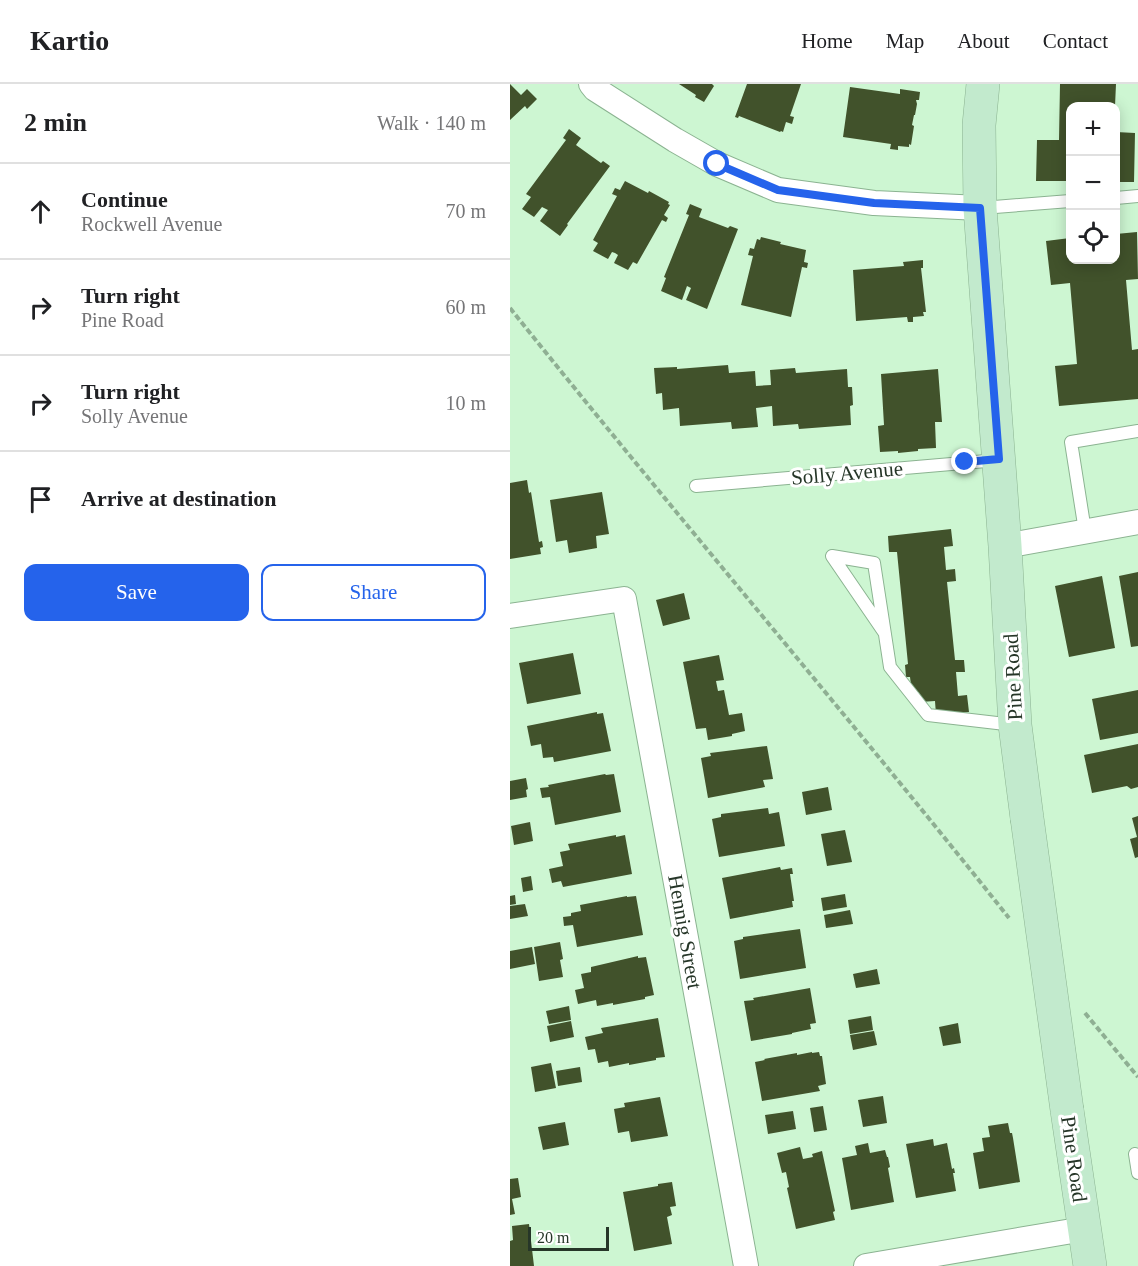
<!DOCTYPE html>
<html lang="en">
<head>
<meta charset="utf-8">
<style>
	:root { --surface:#fff; --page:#f2f2f2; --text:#202124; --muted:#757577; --line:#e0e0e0; --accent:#2563eb }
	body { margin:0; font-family:Georgia,serif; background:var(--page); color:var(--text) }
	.controls { position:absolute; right:18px; top:18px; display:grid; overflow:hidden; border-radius:12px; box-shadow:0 3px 15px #0003 }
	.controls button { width:54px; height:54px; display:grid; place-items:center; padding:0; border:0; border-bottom:2px solid var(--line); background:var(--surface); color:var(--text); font:30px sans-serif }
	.scale { position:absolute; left:18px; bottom:15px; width:81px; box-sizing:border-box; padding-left:6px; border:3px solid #263628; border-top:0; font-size:16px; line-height:21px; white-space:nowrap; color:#263628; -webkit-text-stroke:4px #fff; paint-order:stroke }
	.stop { position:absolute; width:18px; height:18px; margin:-14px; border:4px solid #2563eb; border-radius:50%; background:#fff }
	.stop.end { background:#2563eb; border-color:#fff; box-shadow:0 2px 6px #0008 }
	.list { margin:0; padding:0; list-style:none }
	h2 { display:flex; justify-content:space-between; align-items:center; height:78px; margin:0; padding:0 24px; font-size:26px }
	h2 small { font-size:20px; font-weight:400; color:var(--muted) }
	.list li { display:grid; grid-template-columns:39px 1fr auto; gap:18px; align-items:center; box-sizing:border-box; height:96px; padding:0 24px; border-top:2px solid var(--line) }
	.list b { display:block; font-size:22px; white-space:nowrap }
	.list p { margin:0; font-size:20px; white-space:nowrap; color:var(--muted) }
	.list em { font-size:20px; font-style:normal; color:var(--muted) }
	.actions { display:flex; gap:12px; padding:18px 24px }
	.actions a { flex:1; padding:14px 0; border:2px solid var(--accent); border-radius:12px; text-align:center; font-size:21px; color:var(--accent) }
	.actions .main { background:var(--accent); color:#fff }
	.icon { flex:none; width:33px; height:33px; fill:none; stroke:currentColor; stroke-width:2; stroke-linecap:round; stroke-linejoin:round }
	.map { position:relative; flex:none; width:628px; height:1182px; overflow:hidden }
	header { display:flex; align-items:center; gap:36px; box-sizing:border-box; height:84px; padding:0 30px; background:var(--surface); border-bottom:2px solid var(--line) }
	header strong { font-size:28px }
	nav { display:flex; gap:33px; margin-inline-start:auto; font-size:21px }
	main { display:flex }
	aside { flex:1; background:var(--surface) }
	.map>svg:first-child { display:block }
	.building { fill:#41522b }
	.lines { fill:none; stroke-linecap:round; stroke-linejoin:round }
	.lane-casing { stroke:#8bb391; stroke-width:14 }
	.street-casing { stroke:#8bb391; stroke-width:26 }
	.secondary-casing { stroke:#8bb391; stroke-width:34 }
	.path { stroke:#8faf93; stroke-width:4; stroke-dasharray:6 3; stroke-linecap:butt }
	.lane { stroke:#fff; stroke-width:12 }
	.street { stroke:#fff; stroke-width:24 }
	.secondary { stroke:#c2eacd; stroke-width:33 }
	.secondary-bridge-casing { stroke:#8bb391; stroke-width:34; stroke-linecap:butt }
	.secondary-bridge { stroke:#c2eacd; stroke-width:33 }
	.route { stroke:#2563eb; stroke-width:8 }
	.labels { text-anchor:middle; stroke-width:6; stroke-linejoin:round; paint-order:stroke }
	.street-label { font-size:21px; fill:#263628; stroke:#fff }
</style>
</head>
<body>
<header>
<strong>Kartio</strong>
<nav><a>Home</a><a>Map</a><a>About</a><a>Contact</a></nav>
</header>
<main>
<aside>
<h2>2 min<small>Walk · 140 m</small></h2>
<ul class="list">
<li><svg class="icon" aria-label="ahead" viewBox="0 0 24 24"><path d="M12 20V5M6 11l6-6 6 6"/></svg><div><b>Continue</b><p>Rockwell Avenue</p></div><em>70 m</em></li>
<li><svg class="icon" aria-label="right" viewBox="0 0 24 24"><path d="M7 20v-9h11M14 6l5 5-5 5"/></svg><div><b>Turn right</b><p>Pine Road</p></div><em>60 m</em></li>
<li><svg class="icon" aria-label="right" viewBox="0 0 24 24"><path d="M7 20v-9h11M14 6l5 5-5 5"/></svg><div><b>Turn right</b><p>Solly Avenue</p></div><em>10 m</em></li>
<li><svg class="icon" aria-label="arrive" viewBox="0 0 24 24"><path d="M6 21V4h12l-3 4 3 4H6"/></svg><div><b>Arrive at destination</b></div></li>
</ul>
<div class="actions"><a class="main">Save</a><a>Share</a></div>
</aside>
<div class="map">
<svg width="628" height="1182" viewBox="0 0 628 1182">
	<rect width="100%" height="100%" fill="#cdf6d2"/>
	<!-- building -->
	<path class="building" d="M0,0L11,11L17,5L27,15L17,25L15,22L0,36Z
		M169,0H202L204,2L194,18L185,13L186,11Z
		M237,0H291L280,32L284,33L282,40L276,38L273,48L271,47L270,48L229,32L228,34L225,33Z
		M550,0H606L605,22H560V97H526L527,56H549Z
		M340,3L390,10V5L410,8L409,16H406L407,20L405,31H404L402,41L404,42L401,61L399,60V63L388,62V66L380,65L381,60L333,53Z
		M59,45L71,54L66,61L91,79L93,77L100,82L57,140L58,141L50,152L30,137L38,126L32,123L24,133L12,125L21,113L16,110L56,56L53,54Z
		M606,48L625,49L624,98H606Z
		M115,97L138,109L139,107L159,118L158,120L160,121L154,131L158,134L156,138L152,136L127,180L123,178L118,186L104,179L108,171L105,169L102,168L98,175L83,167L88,159L83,156L107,112L102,110L105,104L110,106Z
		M180,120L192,125L189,133L218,144L220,142L228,145L197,225L176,216L181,204L177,202L172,216L151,207L156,194L154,193L179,131L176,130Z
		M627,148L628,195L616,196L622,266L628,265V315L549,322L545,282L567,280L560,199L541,201L536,157L560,154V176H606V150Z
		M251,153L271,158L270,160L296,166L294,178L298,179L297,184L292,183L281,233L231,221L243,172L238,171L240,164L244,165L247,155L250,156Z
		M413,176V184H411L416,228H413L414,232L403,233V238H398L397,233L346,237L343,186L394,182L393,178Z
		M218,281L219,289L245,287L246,302L261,301L260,286L285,284L286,289L337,285L338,303H342L343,321L340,322L341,341L289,345L288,340L263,342L262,322L246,324L248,343L222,345L221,338L170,342L169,324L153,326L152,309L146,310L144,284L167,283V285Z
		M428,285L432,338H425L426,364L408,365V367L388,369V367L370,368L368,342L374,341L371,290Z
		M17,396L19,409L21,408L29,458L32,457L33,463L30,464L31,470L0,475V399Z
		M92,408L99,450L86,452L87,464L59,469L57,456L46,458L40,416Z
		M441,445L443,462L434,463L436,486L445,485L446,497L437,498L445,576H454L455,588H446L448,612L457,611L459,628L426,631L425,617L410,618L409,608L402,609L400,593H396L395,581L398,580L387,468H379L378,452Z
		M628,488V562L621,563L609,492Z
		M592,492L605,564L559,573L545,502Z
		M174,509L180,535L153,542L146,516Z
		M63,569L71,610L17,620L9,579Z
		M209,571L214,596L206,597L208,607L214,606L219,631L232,629L235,647L222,650V652L198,656L196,644L186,645L173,578Z
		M628,606V649L590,656L582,615Z
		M87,628V630L93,629L101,667L44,678L43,673L33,674L31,660L21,662L17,642Z
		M628,660V703L621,705L617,702L582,709L574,671Z
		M257,662L263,695L253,696L255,703L198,714L191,674L201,672L200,669Z
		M95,690L96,691L104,690L111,728L45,741L40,713L32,714L30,704L39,703L38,701Z
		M16,694L18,705L16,706L17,713L0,716V697Z
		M318,703L322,726L296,731L292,708Z
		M258,724L259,730L269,728L275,762L209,773L202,735L211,733V730Z
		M628,732V773L625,774L620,755L627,753L622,734Z
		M20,738L23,757L4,761L1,742Z
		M335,746L342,778L317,782L311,750Z
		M106,751V753L115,751L122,790L53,803L51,797L42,799L39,785L53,782L50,768L60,766L58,760Z
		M270,783L271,786L282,784L283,790H280L284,817H282L283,823L220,835L212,794Z
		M21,792L23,806L13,808L11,794Z
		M335,810L337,823L313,827L311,814Z
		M5,811L6,820L0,821V812Z
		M117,812V813L126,812L133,851L67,863L63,841L54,842L53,833L61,832V829L71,827L70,821Z
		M15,820L18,832L0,835V822Z
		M340,826L343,840L316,844L314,831Z
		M290,845L296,884L230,895L224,857L233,855V853Z
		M50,858L53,875L50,876L53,893L29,897L24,863Z
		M22,863L25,880L0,885V867Z
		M128,872V874L136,873L144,911L135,913V915L103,921V919L87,922L86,916L68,920L65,906L74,904L71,890L81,888V883Z
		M367,885L370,900L346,904L343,890Z
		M300,904L306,939L300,940L301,945L282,949V950L241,957L234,917L244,916L243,914Z
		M59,922L61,936L39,940L36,927Z
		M361,932L363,946L340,950L338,936Z
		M148,934L155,973L146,974V976L119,981V979L99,983L98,977L88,979L85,965L78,966L75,953L93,949L91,944Z
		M61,937L64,953L40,958L37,942Z
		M448,939L451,959L433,962L429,943Z
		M364,947L367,961L343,966L340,951Z
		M302,968V969L309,968L310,972H312L316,1000L308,1002L310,1007L252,1017L245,978L255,976L254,975L287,969V971Z
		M41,979L46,1004L25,1008L21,983Z
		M70,983L72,998L48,1002L46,987Z
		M373,1012L377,1039L353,1043L348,1016Z
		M150,1013L158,1052L121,1058L119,1047L108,1049L104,1025L115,1023L114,1019Z
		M313,1022L317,1046L304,1048L300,1024Z
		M283,1027L286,1045L258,1050L255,1031Z
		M55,1038L59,1061L33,1066L28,1043Z
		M498,1039L500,1049H502L503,1054L510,1098L469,1105L463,1069L474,1067L472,1054L480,1053L478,1042Z
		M423,1055L424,1062L437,1059L442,1085L444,1084L445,1089H443L446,1107L406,1114L396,1060Z
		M358,1059L360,1069L375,1066L377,1073H378L380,1083L378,1084L384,1118L341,1126L332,1074L347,1071L345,1062Z
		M290,1063L293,1075L303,1073L302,1070L312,1067L325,1127L323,1128L325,1136L286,1145L277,1104L279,1103L276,1088L272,1089L267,1069Z
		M8,1094L11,1113L2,1115L5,1130L0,1131V1095Z
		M162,1098L166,1122L160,1123L162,1131L157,1133L162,1160L124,1167L113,1108L148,1102V1100Z
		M19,1140L24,1182H0V1157L3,1156L2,1142Z"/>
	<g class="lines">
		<!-- lane casing -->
		<g class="lane-casing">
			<path id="lane" d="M606,114L628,112
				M472,124L560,117
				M186,402L488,376
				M575,447L561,358L628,347
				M374,548L322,472L364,479L380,583L418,631L504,641
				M625,1070L628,1089"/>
		</g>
		<!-- street casing -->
		<g class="street-casing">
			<path id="street" d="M81,0L85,5L165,56L207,80L268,106L364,119L470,124
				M495,462L628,438
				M0,532L114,515L236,1182
				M356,1182L574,1145"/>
		</g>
		<!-- secondary casing -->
		<g class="secondary-casing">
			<path id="secondary" d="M473,0L469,41L470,124L495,462L505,641L517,734
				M557,1026L580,1182"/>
		</g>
		<!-- path -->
		<path class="path" d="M0,224C164,429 335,628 499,834
			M575,929L628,993"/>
		<!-- lane -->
		<use href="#lane" class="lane"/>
		<!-- street -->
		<use href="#street" class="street"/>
		<!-- secondary -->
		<use href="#secondary" class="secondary"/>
		<!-- secondary-bridge casing -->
		<g class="secondary-bridge-casing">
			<path id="secondary-bridge" d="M517,734L557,1026"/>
		</g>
		<!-- secondary-bridge -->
		<use href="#secondary-bridge" class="secondary-bridge"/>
	</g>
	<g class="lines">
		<!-- route -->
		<path class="route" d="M207,80L268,106L364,119L470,124L489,375L455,378"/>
	</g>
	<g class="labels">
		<!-- street labels -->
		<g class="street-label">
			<text transform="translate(337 389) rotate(-5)" y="7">Solly Avenue</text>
			<text transform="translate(503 593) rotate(-93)" y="7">Pine Road</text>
			<text transform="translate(175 848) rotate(80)" y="7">Hennig Street</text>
			<text transform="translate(564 1075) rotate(82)" y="7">Pine Road</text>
		</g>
	</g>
</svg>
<div class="controls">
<button>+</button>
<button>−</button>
<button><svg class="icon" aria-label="locate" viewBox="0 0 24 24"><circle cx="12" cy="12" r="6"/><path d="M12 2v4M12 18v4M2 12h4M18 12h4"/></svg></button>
</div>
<div class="scale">20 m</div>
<div class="stop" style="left:207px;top:80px"></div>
<div class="stop end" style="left:455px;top:378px"></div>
</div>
</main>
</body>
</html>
